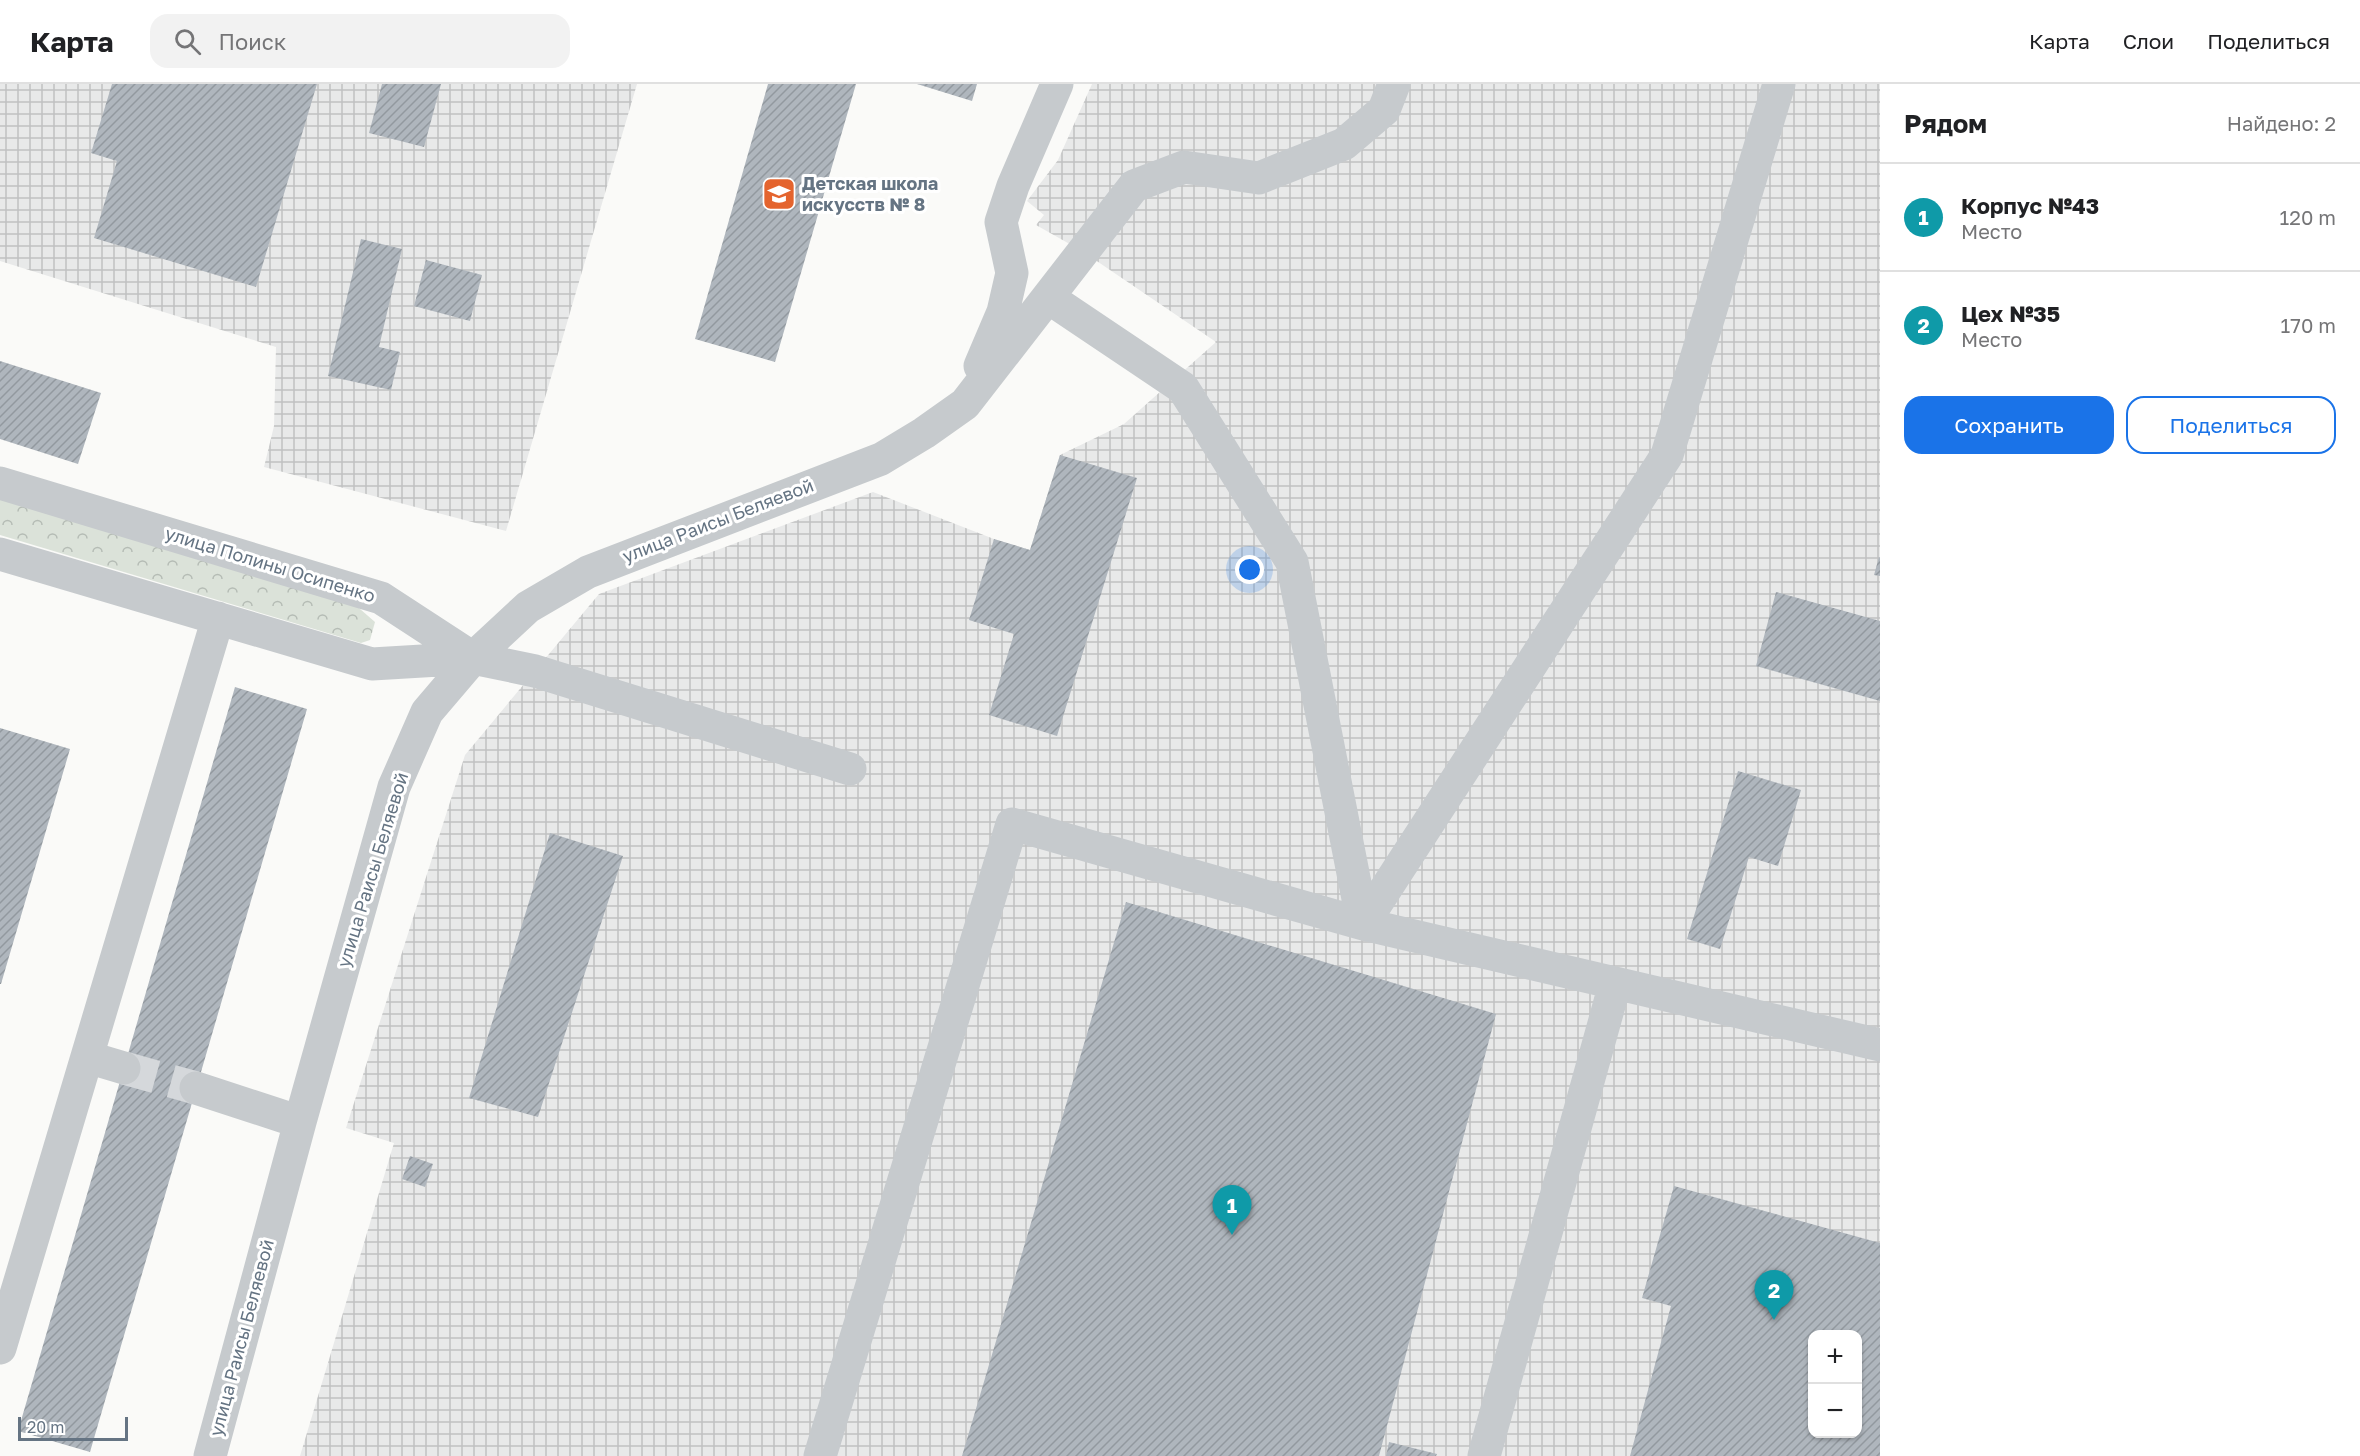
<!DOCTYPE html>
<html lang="ru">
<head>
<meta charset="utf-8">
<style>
	:root { --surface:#fff; --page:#f2f2f2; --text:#202124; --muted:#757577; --line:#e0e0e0; --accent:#1a73e8 }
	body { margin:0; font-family:"Golos Text",sans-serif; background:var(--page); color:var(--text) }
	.controls { position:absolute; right:18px; bottom:18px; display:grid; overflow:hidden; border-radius:12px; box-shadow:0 2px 4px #0004 }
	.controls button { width:54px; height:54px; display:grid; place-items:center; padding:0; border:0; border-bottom:2px solid var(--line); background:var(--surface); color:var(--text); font:30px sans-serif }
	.scale { position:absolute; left:18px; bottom:15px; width:110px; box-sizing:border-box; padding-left:6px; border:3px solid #657483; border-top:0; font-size:16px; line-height:21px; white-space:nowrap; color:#657483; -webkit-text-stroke:4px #fff; paint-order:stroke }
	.you { position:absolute; left:1250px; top:486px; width:21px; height:21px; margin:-15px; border:4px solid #fff; border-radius:50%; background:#1a73e8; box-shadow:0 0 0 9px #1a73e833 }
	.badge { display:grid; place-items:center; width:39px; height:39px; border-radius:50%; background:var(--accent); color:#fff; font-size:20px; font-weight:700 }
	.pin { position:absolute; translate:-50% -50px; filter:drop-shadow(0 2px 3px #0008) }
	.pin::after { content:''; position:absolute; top:32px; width:21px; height:18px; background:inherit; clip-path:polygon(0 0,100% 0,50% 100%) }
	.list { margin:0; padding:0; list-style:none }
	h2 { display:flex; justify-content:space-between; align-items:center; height:78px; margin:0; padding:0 24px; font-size:26px }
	h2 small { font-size:20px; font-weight:400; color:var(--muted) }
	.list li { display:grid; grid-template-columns:39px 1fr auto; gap:18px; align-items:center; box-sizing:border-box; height:108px; padding:0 24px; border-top:2px solid var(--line) }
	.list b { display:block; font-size:22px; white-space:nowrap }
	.list p { margin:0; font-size:20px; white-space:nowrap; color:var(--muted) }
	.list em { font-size:20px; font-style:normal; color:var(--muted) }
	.actions { display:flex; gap:12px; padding:18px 24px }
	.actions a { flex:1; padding:14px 0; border:2px solid var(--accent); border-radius:18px; text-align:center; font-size:21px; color:var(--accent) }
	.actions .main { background:var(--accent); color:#fff }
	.icon { flex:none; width:33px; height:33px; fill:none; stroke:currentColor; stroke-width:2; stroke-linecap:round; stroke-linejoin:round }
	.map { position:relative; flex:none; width:1880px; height:1372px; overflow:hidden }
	header { display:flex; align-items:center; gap:36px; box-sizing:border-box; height:84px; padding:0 30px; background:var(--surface); border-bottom:2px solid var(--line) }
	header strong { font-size:28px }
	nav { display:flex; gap:33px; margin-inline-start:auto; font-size:21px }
	.search { width:420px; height:54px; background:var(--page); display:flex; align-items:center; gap:15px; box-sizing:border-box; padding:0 21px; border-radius:18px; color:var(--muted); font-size:22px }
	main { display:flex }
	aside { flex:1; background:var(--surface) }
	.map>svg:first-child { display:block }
	.industrial { fill:url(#industrial-grid); fill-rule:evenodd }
	.park { fill:url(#park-crowns) }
	.building { fill:url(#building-hatch); fill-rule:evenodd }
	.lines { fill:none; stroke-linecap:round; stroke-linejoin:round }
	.minor-tunnel { stroke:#d5d8db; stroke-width:33; stroke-dasharray:33 16; stroke-linecap:butt }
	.minor { stroke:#c6cacd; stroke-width:33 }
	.labels { text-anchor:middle; stroke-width:6; stroke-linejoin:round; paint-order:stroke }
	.poi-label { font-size:18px; font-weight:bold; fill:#657483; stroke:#fff; text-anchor:start }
	.street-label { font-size:18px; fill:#657483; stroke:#fff }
</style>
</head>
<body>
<header>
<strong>Карта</strong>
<div class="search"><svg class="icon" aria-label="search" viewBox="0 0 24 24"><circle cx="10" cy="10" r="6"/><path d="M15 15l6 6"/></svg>Поиск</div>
<nav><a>Карта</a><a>Слои</a><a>Поделиться</a></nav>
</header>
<main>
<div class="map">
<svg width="1880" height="1372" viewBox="0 0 1880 1372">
	<defs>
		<pattern id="industrial-grid" width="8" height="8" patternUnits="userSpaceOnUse" patternTransform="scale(1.5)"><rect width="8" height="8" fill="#e8e9e9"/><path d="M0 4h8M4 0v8" fill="none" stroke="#c0c1c2"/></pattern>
		<pattern id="park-crowns" width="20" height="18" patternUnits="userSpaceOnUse" patternTransform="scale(1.5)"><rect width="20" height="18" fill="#dbe2d9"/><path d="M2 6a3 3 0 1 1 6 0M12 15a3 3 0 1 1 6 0" fill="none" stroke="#b5bcb5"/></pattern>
		<pattern id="building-hatch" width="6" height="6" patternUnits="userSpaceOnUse" patternTransform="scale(1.5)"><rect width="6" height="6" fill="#afb6bd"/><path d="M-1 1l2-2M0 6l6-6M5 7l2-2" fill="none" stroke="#92999f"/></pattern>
	</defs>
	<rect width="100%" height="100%" fill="#fafaf8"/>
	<!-- industrial -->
	<path class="industrial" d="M0,0H637L506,447L264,383L274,342L276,263L0,177Z
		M1092,0H1880V1372H300L394,1059L346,1044L465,671L599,510L873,408L994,455L1030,466L1060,371L1124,340L1216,258L1082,167L1036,141L1044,131L1027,117L1058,76ZM1812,1250H1858V1350H1812Z"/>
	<!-- park -->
	<path class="park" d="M0,413L352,518L375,538L370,556L361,559L0,451Z"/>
	<!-- building -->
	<path class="building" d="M112,0H317L256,203L94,154L117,77L91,69Z
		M382,0H441L424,63L369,49Z
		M768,0H856L775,278L695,255Z
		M917,0H977L972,17Z
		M361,155L402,165L379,263L400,268L391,306L328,292Z
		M426,176L482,191L470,237L414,222Z
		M0,277L101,309L78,380L0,355Z
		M1060,371L1137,394L1057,652L989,631L1014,550L969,536L994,455L1030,466Z
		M1879,473L1880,474V492L1874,491Z
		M1776,508L1880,537V617L1756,582Z
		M235,603L307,625L90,1368L18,1347Z
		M0,644L70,665L1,900H0Z
		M1738,687L1801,706L1778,782L1749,773L1720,865L1687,855Z
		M550,749L623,772L538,1033L469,1014Z
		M1126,818L1496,930L1379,1372H962Z
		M410,1072L433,1080L425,1103L402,1095Z
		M1674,1102L1880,1159V1372H1630L1671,1222L1642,1214ZM1812,1250H1858V1350H1812Z
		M1389,1358L1437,1370L1436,1372H1386Z"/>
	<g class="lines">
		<!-- minor-tunnel -->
		<path class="minor-tunnel" d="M124,984L196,1004"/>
		<!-- minor -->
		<path class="minor" d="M1049,214L1183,304L1292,478L1363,840L1880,961
			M980,282L1003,228L1012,189L1001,138L1013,102L1057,0
			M0,399L381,514L473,574
			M0,470L372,580L473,574L535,587L850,685
			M87,973L124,984
			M196,1004L300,1038
			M0,1264L218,534
			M210,1372L300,1038L394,703L427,628L473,574L528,523L588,488L881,375L924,349L965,320L1134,102L1184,83L1259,94L1344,60L1384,26L1394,0
			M820,1372L1012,740L1363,840L1667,371L1779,0
			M1484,1372L1615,900"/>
	</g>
	<!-- icons -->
	<defs>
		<g id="school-square" transform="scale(1.725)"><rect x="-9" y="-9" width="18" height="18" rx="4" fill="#e4642e" stroke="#fff"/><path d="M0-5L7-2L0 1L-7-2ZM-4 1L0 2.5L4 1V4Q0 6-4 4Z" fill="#fff"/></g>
	</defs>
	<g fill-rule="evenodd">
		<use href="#school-square" x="779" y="110"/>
	</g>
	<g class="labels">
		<!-- poi labels -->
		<g class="poi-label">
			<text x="802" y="106">Детская школа<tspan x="802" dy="21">искусств № 8</tspan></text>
		</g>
		<!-- street labels -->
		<g class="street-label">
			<text transform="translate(718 437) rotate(-21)" y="6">улица Раисы Беляевой</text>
			<text transform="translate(270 481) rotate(17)" y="6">улица Полины Осипенко</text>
			<text transform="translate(373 786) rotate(-73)" y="6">улица Раисы Беляевой</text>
			<text transform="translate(242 1254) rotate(-75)" y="6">улица Раисы Беляевой</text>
		</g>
	</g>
</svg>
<div class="controls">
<button>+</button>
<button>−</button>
</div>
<div class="scale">20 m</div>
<div class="you"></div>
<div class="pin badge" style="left:1232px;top:1151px;background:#0f9aa8">1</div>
<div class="pin badge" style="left:1774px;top:1236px;background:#0f9aa8">2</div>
</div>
<aside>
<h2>Рядом<small>Найдено: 2</small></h2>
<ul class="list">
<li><span class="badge" style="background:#0f9aa8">1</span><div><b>Корпус №43</b><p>Место</p></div><em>120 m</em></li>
<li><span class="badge" style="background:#0f9aa8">2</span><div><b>Цех №35</b><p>Место</p></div><em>170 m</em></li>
</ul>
<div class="actions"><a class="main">Сохранить</a><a>Поделиться</a></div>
</aside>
</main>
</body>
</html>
